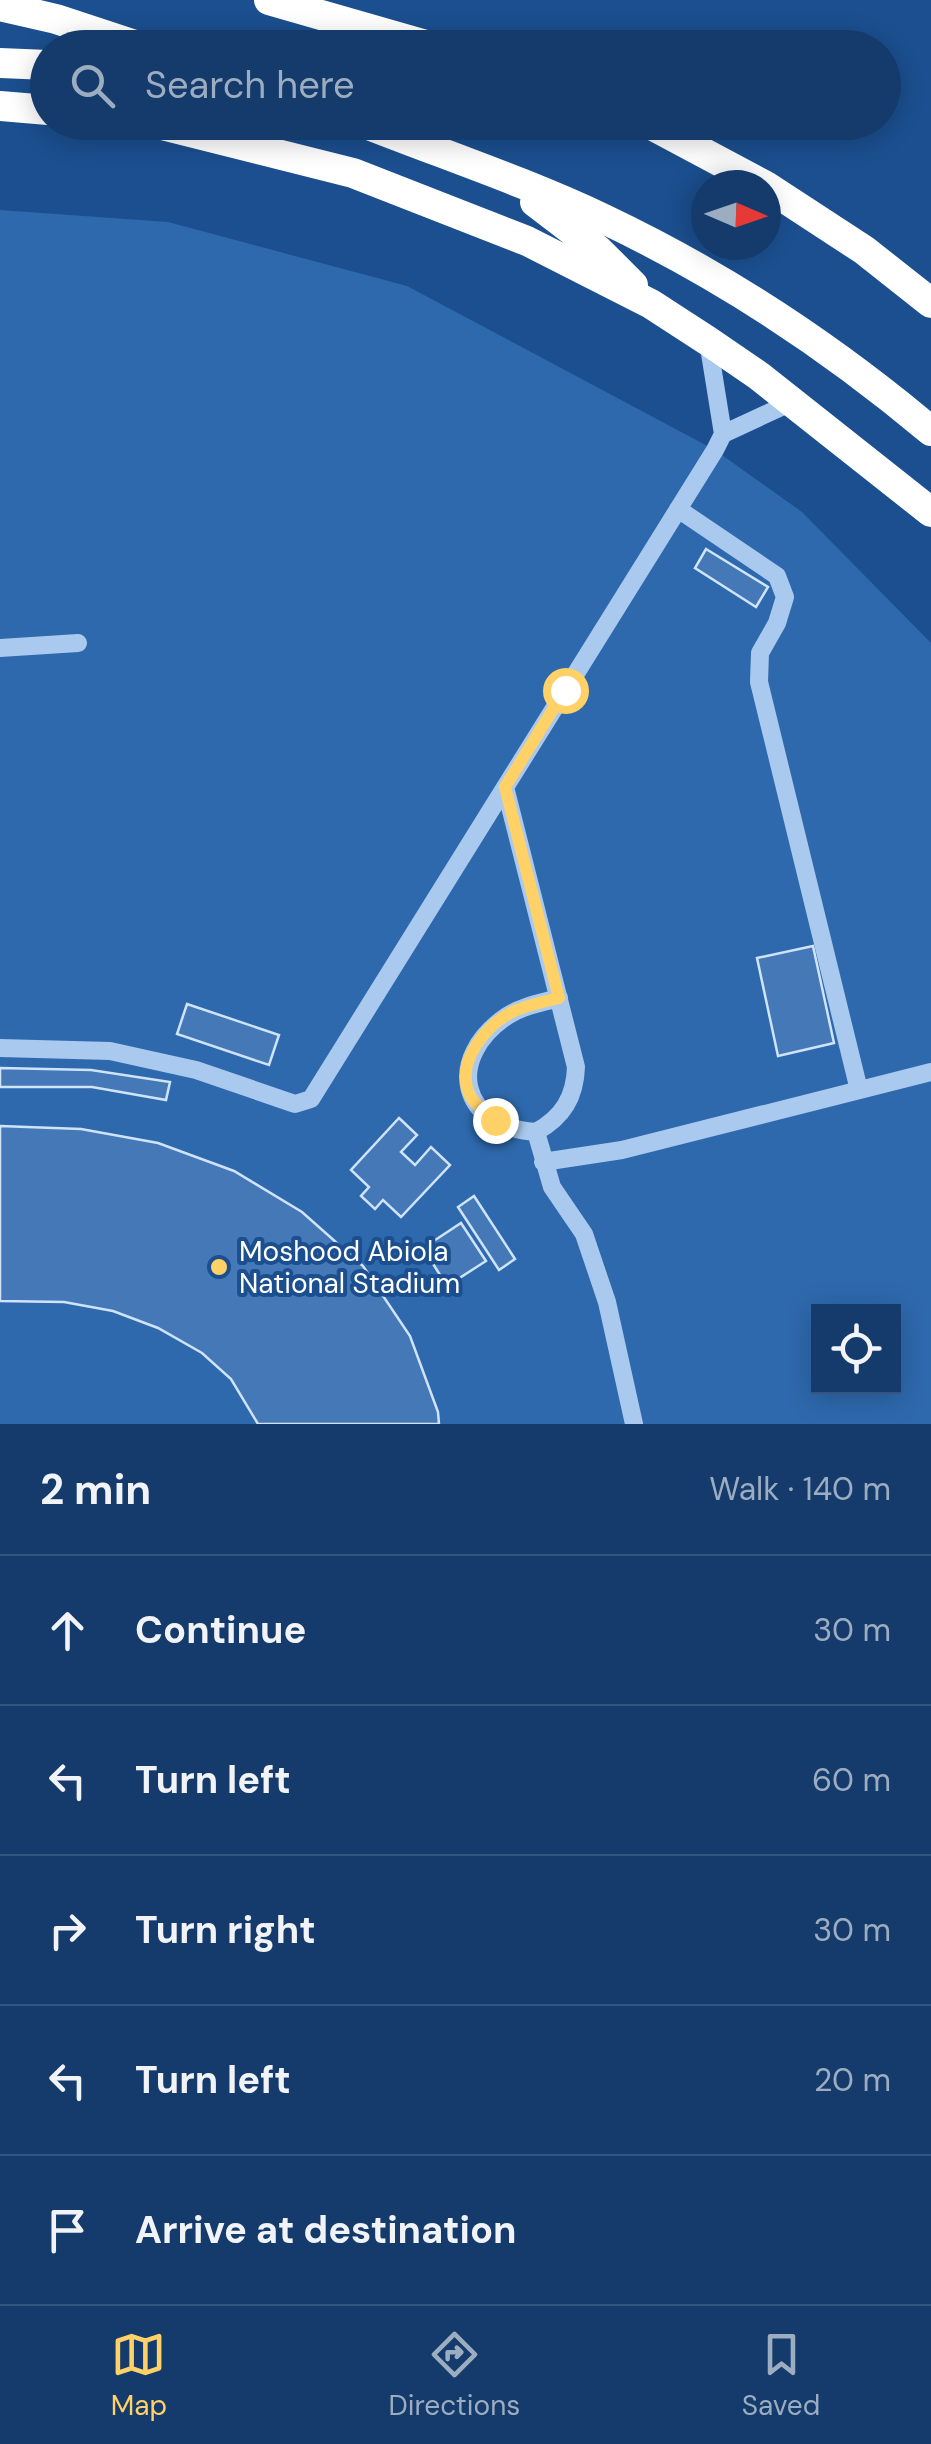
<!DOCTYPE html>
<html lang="en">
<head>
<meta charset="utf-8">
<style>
	:root { --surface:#143b6b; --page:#1d4271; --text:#f1f3f6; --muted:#9dadc1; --line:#33557e; --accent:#ffd166 }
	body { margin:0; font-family:"DM Sans",sans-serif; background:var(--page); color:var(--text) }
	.controls { position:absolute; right:30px; bottom:30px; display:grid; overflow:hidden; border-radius:0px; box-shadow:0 5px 25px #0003 }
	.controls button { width:90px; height:90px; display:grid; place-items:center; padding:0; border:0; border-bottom:2px solid var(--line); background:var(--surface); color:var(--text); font:50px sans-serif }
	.compass { position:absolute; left:691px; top:170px; width:90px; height:90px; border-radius:50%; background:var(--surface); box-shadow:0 5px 25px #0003; rotate:92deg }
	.stop { position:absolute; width:30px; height:30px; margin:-22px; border:8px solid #ffd166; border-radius:50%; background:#fff }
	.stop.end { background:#ffd166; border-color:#fff; box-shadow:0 2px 10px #0008 }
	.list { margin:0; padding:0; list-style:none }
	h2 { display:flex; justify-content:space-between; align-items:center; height:130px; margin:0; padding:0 40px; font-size:42px }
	h2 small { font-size:32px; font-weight:400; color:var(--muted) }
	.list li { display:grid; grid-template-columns:65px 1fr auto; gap:30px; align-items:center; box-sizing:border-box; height:150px; padding:0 40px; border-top:2px solid var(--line) }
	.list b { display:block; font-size:38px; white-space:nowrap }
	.list em { font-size:32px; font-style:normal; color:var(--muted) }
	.icon { flex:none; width:55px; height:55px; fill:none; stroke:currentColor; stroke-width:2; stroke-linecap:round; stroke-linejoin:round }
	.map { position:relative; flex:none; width:931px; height:1424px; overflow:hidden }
	.search { position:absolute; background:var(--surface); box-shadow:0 5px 25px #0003; left:30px; right:30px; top:30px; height:110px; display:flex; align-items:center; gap:25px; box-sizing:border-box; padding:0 35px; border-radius:55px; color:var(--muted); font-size:38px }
	.sheet { height:880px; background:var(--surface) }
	nav { display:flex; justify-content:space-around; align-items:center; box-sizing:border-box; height:140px; border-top:2px solid var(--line); background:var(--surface); font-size:28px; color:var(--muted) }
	nav a { display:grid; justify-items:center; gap:5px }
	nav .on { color:var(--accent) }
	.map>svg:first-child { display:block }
	.green { fill:#2e69ad; fill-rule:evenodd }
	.building { fill:#4478b7; stroke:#cfe3fa; stroke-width:2.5 }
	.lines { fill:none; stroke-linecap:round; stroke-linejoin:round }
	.minor { stroke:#a9c9ee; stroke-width:18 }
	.highway { stroke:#fff; stroke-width:30 }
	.route { stroke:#ffd166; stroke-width:12 }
	.poi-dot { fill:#ffd166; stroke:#1b4f8f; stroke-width:4 }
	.labels { text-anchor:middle; stroke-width:8; stroke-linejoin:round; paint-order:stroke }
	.poi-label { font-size:28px; fill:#fff; stroke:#1b4f8f; text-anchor:start }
</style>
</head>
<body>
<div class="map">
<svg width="931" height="1424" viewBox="0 0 931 1424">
	<rect width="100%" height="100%" fill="#1b4f8f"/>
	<!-- green -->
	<path class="green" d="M0,210L168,222L407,286L715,450L802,512L931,643V1424H0ZM818,1312H894V1386H818Z"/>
	<!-- building -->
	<path class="building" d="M706,549L768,587L756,607L695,568Z
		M813,946L834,1043L778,1056L757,958Z
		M187,1004L279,1035L269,1065L177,1034Z
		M0,1068L91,1070L170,1082L166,1100L92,1087H0Z
		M399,1118L417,1135L401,1152L415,1165L431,1147L450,1165L401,1217L383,1200L375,1209L361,1196L369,1187L351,1170Z
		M0,1126L81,1129L158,1143L234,1171L302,1212L363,1266L410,1336L438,1412L439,1424H258L231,1379L202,1353L158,1328L113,1311L64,1302L0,1301Z
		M474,1196L515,1259L499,1270L458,1207Z
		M461,1223L486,1261L447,1286L423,1248Z"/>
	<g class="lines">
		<!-- minor -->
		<path class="minor" d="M723,434L792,402
			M678,509L777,576L785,597L777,623L760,653L759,682L859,1090
			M0,648L78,643
			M505,787L576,1067C575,1097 563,1117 536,1132L552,1187L584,1234L607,1302L634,1424
			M0,1048L110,1051L196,1070L295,1104L311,1099L715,450L723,434L708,341
			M536,1132C459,1127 445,1058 507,1016C522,1006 541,1003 559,998
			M543,1162L622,1150L931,1072"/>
		<!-- highway -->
		<path class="highway" d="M269,0L436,48
			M0,6L56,19L144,48
			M0,63L48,65
			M0,106L48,110
			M150,122L353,173L527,241L651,304L708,341L759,376L931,512
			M361,122C442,154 526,182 604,219C722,275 831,347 931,431
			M646,122L764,185
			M766,186L864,250L931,303
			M535,202L599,251L633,285"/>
	</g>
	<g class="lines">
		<!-- route -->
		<path class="route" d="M495,1120C485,1112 472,1103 468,1091C457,1060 487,1025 512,1012C527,1005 543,1002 559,998L505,787L565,690"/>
	</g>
	<!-- markers -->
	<circle class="poi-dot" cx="219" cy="1267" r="10"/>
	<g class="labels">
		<!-- poi labels -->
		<g class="poi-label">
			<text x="239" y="1261">Moshood Abiola<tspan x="239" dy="32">National Stadium</tspan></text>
		</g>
	</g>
</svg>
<div class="controls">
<button><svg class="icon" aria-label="locate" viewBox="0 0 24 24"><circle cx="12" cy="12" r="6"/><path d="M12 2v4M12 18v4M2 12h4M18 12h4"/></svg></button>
</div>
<svg class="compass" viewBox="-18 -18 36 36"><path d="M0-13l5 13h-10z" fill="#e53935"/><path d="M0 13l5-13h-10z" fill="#9dadc1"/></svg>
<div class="stop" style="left:565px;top:690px"></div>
<div class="stop end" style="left:495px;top:1120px"></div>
<div class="search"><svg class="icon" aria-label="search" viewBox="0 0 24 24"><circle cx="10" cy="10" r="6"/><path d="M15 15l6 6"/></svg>Search here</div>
</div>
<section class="sheet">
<h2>2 min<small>Walk · 140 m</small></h2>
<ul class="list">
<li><svg class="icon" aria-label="ahead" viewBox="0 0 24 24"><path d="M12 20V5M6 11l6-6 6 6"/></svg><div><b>Continue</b></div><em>30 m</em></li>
<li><svg class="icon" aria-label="left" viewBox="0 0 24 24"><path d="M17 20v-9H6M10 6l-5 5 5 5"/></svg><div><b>Turn left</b></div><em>60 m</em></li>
<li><svg class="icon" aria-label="right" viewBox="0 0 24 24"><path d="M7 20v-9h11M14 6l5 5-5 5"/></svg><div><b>Turn right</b></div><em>30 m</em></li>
<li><svg class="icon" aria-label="left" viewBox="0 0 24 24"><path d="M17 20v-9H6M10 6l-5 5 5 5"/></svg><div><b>Turn left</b></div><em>20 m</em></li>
<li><svg class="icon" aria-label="arrive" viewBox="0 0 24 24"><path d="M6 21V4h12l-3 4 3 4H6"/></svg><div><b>Arrive at destination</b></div></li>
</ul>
</section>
<nav>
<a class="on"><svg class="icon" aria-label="map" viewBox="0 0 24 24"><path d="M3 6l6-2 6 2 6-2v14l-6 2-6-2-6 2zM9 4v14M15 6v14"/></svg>Map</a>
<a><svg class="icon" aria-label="directions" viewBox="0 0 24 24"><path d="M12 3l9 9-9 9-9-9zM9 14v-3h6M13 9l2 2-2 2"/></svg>Directions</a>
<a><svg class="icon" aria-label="saved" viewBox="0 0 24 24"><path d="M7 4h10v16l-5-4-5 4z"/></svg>Saved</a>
</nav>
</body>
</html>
